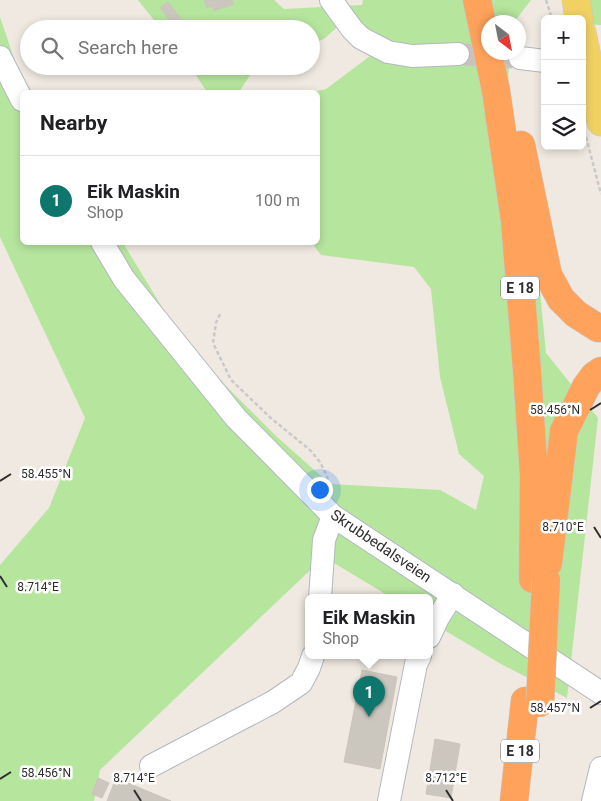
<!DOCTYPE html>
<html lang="en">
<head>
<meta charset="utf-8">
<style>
	:root { --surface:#fff; --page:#f2f2f2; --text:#202124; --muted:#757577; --line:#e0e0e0; --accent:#0f766e }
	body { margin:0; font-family:Roboto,sans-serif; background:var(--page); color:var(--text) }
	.controls { position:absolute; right:15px; top:15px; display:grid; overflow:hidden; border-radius:8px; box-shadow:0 2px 8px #0003 }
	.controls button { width:45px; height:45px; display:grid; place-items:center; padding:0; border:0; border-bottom:1px solid var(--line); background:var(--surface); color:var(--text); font:25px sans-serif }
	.compass { position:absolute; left:481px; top:15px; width:45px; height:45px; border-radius:50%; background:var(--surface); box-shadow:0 2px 8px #0003; rotate:148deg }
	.you { position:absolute; left:319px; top:489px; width:18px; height:18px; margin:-12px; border:4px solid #fff; border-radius:50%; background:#1a73e8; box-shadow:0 0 0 8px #1a73e833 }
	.badge { display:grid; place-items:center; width:32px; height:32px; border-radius:50%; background:var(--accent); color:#fff; font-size:16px; font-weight:700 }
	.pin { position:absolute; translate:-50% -41px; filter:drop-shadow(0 1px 2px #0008) }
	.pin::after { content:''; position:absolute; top:26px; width:18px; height:15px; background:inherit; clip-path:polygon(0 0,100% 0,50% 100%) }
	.popup { position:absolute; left:305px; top:594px; width:128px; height:65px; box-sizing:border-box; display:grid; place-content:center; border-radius:8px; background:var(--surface); filter:drop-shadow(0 1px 4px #0005); font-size:16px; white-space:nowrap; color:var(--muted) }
	.popup b { font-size:19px; color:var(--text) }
	.popup::after { content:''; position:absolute; left:50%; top:100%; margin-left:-10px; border:10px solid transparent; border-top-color:var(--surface) }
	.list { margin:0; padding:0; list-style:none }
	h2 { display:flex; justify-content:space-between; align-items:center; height:65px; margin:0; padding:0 20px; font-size:21px }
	h2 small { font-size:16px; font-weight:400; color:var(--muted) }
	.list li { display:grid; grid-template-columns:32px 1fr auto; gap:15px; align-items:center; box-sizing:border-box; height:90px; padding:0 20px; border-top:1px solid var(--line) }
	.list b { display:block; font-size:19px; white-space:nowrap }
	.list p { margin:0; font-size:16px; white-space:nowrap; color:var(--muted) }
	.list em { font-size:16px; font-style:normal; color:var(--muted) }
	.icon { flex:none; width:28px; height:28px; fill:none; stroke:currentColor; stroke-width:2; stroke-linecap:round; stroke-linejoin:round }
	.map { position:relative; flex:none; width:601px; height:801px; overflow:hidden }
	.search { position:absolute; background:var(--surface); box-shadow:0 2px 8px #0003; left:20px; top:20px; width:300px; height:55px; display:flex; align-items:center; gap:12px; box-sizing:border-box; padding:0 18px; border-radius:28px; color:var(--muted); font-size:19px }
	.panel { position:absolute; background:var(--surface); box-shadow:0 2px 8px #0003; left:20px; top:90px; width:300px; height:155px; border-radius:8px }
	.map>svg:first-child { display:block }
	.green { fill:#b6e59e }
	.building { fill:#cbc7bf; stroke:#cbc5ba }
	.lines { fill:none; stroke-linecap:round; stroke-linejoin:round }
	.minor-tunnel { stroke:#c8c4bd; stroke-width:22; stroke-dasharray:22 11; stroke-linecap:butt }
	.minor-casing { stroke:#b4b7c1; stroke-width:24 }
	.major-casing { stroke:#c9c9c9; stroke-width:29 }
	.highway-casing { stroke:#c9c9c9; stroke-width:29 }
	.path { stroke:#c9c9c9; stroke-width:2.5; stroke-dasharray:4 2.5; stroke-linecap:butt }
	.minor { stroke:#fff; stroke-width:22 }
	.major { stroke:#f2d163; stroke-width:28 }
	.highway { stroke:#ffa35c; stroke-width:28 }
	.highway-bridge-casing { stroke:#c9c9c9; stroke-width:29; stroke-linecap:butt }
	.highway-bridge { stroke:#ffa35c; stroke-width:28 }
	.ticks { fill:none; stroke:#2e2e2e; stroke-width:2 }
	.labels { text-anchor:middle; stroke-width:5; stroke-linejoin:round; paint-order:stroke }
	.shield { fill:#fff; stroke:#6d6d6d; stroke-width:1 }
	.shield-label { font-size:14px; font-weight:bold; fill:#2e2e2e }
	.street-label { font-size:15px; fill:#2e2e2e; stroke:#fff }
	.ticks-label { font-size:12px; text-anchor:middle; fill:#2e2e2e; stroke:#fff; stroke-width:5; stroke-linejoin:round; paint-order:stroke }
</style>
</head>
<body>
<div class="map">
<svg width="601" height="801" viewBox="0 0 601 801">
	<rect width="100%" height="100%" fill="#efe9e1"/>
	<!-- green -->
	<path class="green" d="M138,0H274L284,9L362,5L363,0H531L514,22H488V52L510,53L507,96L529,181L546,353L598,418L567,698L501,664L429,621V598H392L324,557L100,770L94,801H0V565L49,508L85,418L0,237V17L19,73L32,92H22V242L123,243L170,320L218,378L276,436L330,484L440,490L476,510L484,476L459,454L440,377L431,289L414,267L321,255L312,243L318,242V92H313L326,89L370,56L348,17L324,39L311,44V29H161Z
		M565,0H601V25L582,24Z
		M190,66H256L239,92H207Z"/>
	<!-- building -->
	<path class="building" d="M204,0H232L234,4L214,11L212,6L207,8Z
		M168,2L188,28L187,29H176L160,8Z
		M362,670L397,677L380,769L344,762Z
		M435,739L460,744L451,798L426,794Z
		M98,778L109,783L102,798L92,794Z
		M116,778L171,801H107Z"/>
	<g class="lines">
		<!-- minor-tunnel -->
		<path class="minor-tunnel" d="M458,54L520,58"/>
		<!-- minor casing -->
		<g class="minor-casing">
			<path id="minor" d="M331,0L352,29L361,38L388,52L412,56L458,54
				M0,57L22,100
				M520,58L545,61
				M102,242L124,279L236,418L333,516L601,693
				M320,598L324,540L333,516
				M429,637L438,618L453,594
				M151,766L273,702L301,683L309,668L313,656
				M389,801L416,664L420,656
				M593,801L601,768"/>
		</g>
		<!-- major casing -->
		<g class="major-casing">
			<path id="major" d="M576,0L579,19
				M582,33L601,122"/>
		</g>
		<!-- highway casing -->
		<g class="highway-casing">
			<path id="highway" d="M477,0L496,91L515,221L527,371L534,476L533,579
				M521,145L548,275L561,299L576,314L598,328H601
				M548,563L564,431L586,387L594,376L601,371
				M514,801L525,701"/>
		</g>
		<!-- path -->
		<path class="path" d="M546,0L552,19
			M586,137L601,194
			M220,314L216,323L213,343L231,380L272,419L310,450L320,462L327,476L328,484"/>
		<!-- minor -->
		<use href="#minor" class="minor"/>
		<!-- major -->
		<use href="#major" class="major"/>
		<!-- highway -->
		<use href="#highway" class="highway"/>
		<!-- highway-bridge casing -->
		<g class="highway-bridge-casing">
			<path id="highway-bridge" d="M540,703L546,580"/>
		</g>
		<!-- highway-bridge -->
		<use href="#highway-bridge" class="highway-bridge"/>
	</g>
	<!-- ticks -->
	<path class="ticks" d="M590,410L601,403M0,481L11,474M594,527L601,538M0,576L7,587M590,708L601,701M0,779L11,772M134,790L141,801M446,790L453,801"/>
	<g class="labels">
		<!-- shield labels -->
		<g class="shield">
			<rect x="501" y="276.5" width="38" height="23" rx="4"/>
			<rect x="501" y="739.5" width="38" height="23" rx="4"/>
		</g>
		<g class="shield-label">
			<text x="520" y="293">E 18</text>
			<text x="520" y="756">E 18</text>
		</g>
		<!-- street labels -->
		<g class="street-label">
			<text transform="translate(381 546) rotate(34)" y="5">Skrubbedalsveien</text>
		</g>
	</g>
	<g class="ticks-label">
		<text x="555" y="414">58.456°N</text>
		<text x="46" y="478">58.455°N</text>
		<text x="563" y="531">8.710°E</text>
		<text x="38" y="591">8.714°E</text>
		<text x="555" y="712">58.457°N</text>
		<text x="46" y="777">58.456°N</text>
		<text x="134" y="782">8.714°E</text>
		<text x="446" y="782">8.712°E</text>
	</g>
</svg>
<div class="controls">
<button>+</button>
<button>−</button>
<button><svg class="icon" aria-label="layers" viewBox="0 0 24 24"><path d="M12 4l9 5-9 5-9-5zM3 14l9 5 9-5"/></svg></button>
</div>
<svg class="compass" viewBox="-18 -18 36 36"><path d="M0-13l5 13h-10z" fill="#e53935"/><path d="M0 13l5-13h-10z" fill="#757577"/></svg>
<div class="you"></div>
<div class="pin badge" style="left:369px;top:717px">1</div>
<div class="popup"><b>Eik Maskin</b>Shop</div>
<div class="search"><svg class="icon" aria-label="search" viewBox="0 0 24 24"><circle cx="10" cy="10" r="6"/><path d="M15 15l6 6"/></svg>Search here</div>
<section class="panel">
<h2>Nearby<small></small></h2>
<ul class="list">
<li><span class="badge">1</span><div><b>Eik Maskin</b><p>Shop</p></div><em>100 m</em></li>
</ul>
</section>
</div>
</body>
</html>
